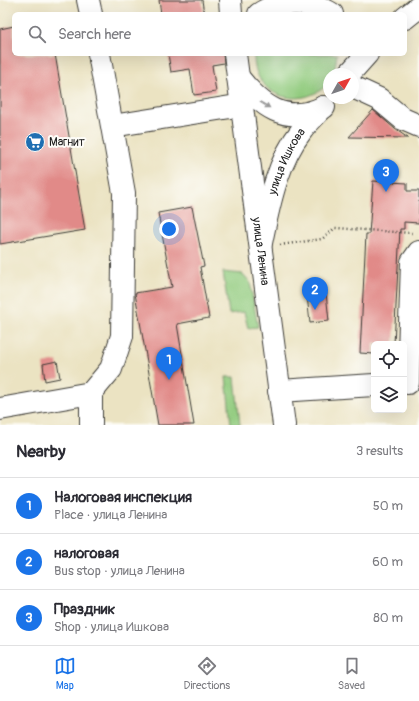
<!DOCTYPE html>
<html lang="en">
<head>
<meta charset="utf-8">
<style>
	:root { --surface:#fff; --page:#f7f7f7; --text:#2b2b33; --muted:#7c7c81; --line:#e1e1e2; --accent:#1a73e8 }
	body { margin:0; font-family:Pangolin,sans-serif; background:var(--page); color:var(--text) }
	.controls { position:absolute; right:12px; bottom:12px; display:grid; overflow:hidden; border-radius:6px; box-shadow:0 4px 16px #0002 }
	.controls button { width:36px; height:36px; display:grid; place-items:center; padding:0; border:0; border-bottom:1px solid var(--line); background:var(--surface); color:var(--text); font:20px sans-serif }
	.compass { position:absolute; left:323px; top:68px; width:36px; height:36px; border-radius:50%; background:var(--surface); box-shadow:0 4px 16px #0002; rotate:50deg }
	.you { position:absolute; left:169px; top:229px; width:14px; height:14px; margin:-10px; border:3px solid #fff; border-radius:50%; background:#1a73e8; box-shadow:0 0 0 6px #1a73e833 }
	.badge { display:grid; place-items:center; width:26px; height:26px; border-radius:50%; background:var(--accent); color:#fff; font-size:13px; font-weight:700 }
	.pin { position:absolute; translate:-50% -33px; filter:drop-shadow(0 1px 2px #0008) }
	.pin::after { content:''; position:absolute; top:21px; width:14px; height:12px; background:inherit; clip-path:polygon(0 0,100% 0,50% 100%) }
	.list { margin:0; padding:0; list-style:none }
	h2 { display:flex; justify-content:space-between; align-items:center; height:52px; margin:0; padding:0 16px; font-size:17px }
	h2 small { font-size:13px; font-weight:400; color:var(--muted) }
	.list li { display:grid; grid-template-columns:26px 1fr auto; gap:12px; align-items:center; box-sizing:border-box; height:56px; padding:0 16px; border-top:1px solid var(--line) }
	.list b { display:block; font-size:15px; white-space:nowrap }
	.list p { margin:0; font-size:13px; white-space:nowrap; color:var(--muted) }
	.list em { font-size:13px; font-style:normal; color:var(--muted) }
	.icon { flex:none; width:22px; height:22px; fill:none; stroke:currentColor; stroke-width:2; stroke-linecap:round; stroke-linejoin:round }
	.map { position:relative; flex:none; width:419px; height:425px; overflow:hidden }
	.search { position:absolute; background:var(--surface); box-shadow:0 4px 16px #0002; left:12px; right:12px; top:12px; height:44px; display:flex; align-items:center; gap:10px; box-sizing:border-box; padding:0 14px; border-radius:6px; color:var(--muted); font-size:15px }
	.sheet { height:220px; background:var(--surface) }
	nav { display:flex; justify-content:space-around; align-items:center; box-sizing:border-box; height:56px; border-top:1px solid var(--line); background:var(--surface); font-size:11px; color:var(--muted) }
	nav a { display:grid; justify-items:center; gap:2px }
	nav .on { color:var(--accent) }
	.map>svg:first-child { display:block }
	.green { fill:#91cb7e; stroke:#56744d }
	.building { fill:#e18a88 }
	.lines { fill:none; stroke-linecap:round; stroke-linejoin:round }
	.minor-casing { stroke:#3b3a35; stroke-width:24 }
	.major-casing { stroke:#3b3a35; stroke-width:24 }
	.path { stroke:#3b3a35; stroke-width:2.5; stroke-dasharray:1 3; stroke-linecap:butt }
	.minor { stroke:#fff; stroke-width:22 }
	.major { stroke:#fff; stroke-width:22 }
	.oneway { fill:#999 }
	.labels { text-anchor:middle; stroke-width:4; stroke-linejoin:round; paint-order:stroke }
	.poi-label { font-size:12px; fill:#1c1c1c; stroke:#fdfcf7; text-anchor:start }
	.street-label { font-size:12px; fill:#1c1c1c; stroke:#fdfcf7 }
</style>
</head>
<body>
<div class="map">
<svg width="419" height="425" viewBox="0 0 419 425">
	<rect width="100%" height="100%" fill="#fdfcf7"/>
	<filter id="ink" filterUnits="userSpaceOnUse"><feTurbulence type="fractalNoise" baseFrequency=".025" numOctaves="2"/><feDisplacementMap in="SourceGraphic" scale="8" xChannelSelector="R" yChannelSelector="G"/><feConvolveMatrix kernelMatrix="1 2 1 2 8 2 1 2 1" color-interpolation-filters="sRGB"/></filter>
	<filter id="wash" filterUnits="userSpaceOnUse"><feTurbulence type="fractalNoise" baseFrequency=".012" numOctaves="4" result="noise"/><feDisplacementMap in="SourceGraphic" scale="16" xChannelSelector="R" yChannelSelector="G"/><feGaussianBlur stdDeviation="0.9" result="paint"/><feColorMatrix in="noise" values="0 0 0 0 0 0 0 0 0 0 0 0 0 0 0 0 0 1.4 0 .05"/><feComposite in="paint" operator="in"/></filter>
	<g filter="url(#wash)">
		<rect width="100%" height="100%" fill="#ebe3c2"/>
		<!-- green -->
		<path class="green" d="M254,54H337L334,74H329V83C301,112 252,97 254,54Z
			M223,272L243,274L250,282L258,327L248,328L244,312L229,314Z
			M226,377H235L240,425H231Z"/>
		<g id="blocks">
			<!-- building -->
			<path class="building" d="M159,0H202L204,14H161Z
				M14,26V54H55L85,230L0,244V29Z
				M168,54H223L224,63L212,65L216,92L194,95L190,69L171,72Z
				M373,110L395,129L408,138L349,137Z
				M373,181L407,183V191H419V223L404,222V229H400L394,344H374V354L360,353L366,234H369Z
				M192,207L204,266L200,267L209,318L177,324L194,425H158L135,293L172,287L158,213Z
				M326,293L329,321L310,323L307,295Z
				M57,361L60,378L45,381L43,364Z"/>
		</g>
	</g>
	<g filter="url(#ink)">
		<use href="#blocks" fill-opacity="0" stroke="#3b3a35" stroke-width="1"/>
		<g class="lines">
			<!-- minor casing -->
			<g class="minor-casing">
				<g id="minor">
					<path d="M88,0L91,14"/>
					<path d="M259,14C279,0 311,0 332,14"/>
					<path d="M405,18L419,7"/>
					<path d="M350,73L367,54"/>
					<path d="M238,77C261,106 285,126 324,107"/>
					<path d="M353,87L379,99L403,119L419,126"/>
					<path d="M112,126L243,105"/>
					<path id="s1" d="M261,243C269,204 277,162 302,130C308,122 316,115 323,107"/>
					<path d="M408,383L412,262L419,252"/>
					<path d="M279,391L374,385"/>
					<path d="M91,393L111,369L122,336L124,193L99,54"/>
					<path d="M0,409L91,393V425"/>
				</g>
			</g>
			<!-- major casing -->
			<g class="major-casing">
				<g id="major">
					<path d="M230,0L231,14"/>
					<path id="s2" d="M235,54L284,425"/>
				</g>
			</g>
			<!-- path -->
			<path class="path" d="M280,245L322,239L335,228L412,233"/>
			<!-- minor -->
			<use href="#minor" class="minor"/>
			<!-- major -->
			<use href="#major" class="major"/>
		</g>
		<!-- one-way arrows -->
		<defs><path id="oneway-solid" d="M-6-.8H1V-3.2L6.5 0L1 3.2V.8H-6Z"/></defs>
		<use class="oneway" href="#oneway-solid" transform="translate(265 105) rotate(31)"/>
	</g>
	<!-- icons -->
	<defs>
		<g id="supermarket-disc" transform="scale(1)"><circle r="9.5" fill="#1f6fb2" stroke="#fdfcf7"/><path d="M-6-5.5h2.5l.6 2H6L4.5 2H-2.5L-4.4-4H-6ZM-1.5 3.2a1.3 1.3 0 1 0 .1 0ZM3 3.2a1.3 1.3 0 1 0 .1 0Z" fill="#fff"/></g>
	</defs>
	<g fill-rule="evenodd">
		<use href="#supermarket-disc" x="35" y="142"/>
	</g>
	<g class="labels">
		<!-- poi labels -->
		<g class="poi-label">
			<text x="49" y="146">Магнит</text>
		</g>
		<!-- street labels -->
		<g class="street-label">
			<text dy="4" stroke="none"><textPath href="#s1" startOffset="86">улица Ишкова</textPath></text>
			<text dy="4" stroke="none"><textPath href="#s2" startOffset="199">улица Ленина</textPath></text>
		</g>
	</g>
</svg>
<div class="controls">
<button><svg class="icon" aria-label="locate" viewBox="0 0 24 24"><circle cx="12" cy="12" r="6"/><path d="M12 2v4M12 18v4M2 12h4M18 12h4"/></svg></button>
<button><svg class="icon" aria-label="layers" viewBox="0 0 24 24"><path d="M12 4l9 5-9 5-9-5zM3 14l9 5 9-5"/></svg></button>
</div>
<svg class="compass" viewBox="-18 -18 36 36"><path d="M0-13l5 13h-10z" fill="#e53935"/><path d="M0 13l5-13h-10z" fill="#7c7c81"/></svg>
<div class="you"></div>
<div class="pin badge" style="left:169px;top:380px">1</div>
<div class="pin badge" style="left:315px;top:310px">2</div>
<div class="pin badge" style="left:386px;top:192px">3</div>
<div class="search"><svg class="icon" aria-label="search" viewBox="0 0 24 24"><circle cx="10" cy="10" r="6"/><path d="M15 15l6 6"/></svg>Search here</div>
</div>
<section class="sheet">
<h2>Nearby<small>3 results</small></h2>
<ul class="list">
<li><span class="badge">1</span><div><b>Налоговая инспекция</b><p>Place · улица Ленина</p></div><em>50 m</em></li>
<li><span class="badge">2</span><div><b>налоговая</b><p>Bus stop · улица Ленина</p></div><em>60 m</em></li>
<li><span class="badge">3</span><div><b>Праздник</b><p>Shop · улица Ишкова</p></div><em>80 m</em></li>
</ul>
</section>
<nav>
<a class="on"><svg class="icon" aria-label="map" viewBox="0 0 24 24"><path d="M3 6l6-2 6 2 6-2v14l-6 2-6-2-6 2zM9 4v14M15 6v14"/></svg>Map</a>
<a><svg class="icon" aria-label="directions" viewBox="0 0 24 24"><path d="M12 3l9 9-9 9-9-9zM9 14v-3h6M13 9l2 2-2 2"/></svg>Directions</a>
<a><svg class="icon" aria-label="saved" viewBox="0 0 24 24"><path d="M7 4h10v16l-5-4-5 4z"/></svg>Saved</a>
</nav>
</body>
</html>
